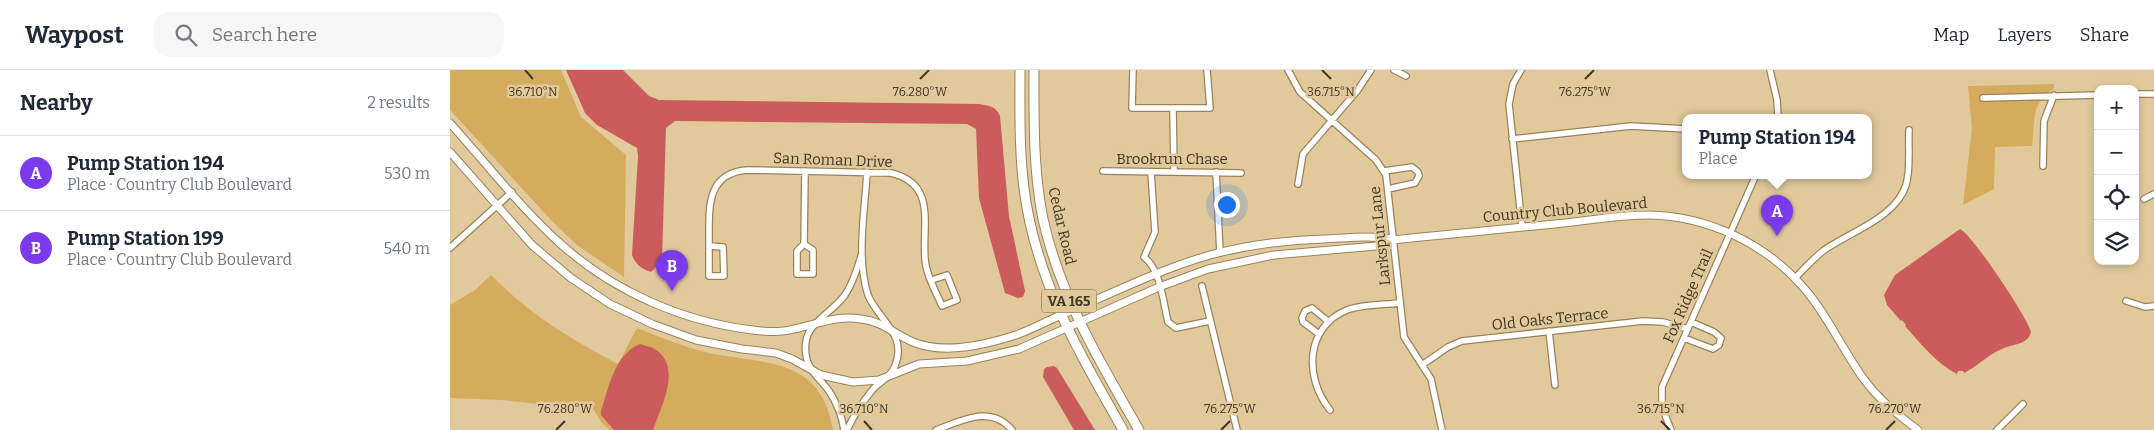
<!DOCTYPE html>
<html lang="en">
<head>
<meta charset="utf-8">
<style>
	:root { --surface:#fff; --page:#f6f6f7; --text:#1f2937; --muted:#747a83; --line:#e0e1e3; --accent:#7c3aed }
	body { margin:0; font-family:Bitter,serif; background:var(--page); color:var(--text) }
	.controls { position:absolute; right:15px; top:15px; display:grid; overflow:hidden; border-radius:10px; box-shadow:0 2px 8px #0003 }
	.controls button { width:45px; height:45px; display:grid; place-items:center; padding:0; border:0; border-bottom:1px solid var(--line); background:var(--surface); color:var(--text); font:25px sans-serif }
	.you { position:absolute; left:776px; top:134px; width:18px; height:18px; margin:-12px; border:4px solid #fff; border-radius:50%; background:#1a73e8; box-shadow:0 0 0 8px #1a73e833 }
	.badge { display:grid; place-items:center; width:32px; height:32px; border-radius:50%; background:var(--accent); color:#fff; font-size:16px; font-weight:700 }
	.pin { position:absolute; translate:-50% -41px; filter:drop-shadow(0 1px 2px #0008) }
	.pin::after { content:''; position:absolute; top:26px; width:18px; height:15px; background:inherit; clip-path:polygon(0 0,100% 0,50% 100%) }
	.popup { position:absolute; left:1232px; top:44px; width:190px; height:65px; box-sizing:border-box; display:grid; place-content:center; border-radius:10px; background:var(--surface); filter:drop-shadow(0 1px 4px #0005); font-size:16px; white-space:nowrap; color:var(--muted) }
	.popup b { font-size:19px; color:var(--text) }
	.popup::after { content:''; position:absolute; left:50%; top:100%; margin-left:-10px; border:10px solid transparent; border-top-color:var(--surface) }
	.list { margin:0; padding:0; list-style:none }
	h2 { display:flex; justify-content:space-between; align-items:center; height:65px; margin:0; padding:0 20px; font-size:21px }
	h2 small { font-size:16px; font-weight:400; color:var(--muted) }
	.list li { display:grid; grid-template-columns:32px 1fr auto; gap:15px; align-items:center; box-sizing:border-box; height:75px; padding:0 20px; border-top:1px solid var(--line) }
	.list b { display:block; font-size:19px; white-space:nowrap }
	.list p { margin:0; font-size:16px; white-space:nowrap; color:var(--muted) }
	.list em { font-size:16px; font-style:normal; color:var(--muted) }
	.icon { flex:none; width:28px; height:28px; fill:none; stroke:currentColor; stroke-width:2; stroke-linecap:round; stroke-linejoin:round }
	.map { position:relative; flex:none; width:1704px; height:360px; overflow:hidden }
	header { display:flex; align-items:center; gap:30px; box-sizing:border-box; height:70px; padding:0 25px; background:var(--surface); border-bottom:1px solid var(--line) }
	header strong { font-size:24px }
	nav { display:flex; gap:28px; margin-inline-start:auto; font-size:18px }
	.search { width:350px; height:45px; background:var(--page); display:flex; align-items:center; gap:12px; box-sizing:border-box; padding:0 18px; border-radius:15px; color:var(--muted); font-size:19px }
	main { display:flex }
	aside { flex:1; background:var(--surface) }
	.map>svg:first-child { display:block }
	.green { fill:#d5ac5e }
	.water { fill:#cb5c5b }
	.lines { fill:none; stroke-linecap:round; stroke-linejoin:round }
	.minor-casing { stroke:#9a8358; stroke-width:8 }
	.tertiary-casing { stroke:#9a8358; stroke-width:9 }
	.primary-casing { stroke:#9a8358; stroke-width:11 }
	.minor { stroke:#fff; stroke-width:5.5 }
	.tertiary { stroke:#fff; stroke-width:7 }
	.primary { stroke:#fff; stroke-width:9 }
	.ticks { fill:none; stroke:#413725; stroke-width:2 }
	.labels { text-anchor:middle; stroke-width:5; stroke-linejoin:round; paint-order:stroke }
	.shield { fill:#e1c99c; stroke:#716349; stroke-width:1 }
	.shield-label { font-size:14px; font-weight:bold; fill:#413725 }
	.street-label { font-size:15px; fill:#413725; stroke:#e1c99c }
	.ticks-label { font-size:12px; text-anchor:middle; fill:#413725; stroke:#e1c99c; stroke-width:5; stroke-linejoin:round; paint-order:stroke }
</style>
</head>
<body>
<header>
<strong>Waypost</strong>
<div class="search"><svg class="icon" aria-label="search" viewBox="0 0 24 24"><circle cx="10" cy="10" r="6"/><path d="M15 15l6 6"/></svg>Search here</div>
<nav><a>Map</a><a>Layers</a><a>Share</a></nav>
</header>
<main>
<aside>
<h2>Nearby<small>2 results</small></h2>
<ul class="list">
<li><span class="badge">A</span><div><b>Pump Station 194</b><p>Place · Country Club Boulevard</p></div><em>530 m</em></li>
<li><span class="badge">B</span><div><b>Pump Station 199</b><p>Place · Country Club Boulevard</p></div><em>540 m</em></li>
</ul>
</aside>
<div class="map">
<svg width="1704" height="360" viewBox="0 0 1704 360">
	<rect width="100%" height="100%" fill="#e1c99c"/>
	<!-- green -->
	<path class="green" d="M0,0H111L131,47L176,85L174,207L127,175L101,150L0,40Z
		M1604,14V18C1579,35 1586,51 1582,76L1545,77L1544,119L1513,135L1522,58L1518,16Z
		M41,205C82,246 118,267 168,294L187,258C212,268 237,278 263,284C320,294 371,289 383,360H160L151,352L144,340L52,330L0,328V235L25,220Z"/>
	<!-- water -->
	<path class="water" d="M116,0H173L199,26L209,30L529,34C539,36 546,36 550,46L559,146L575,221L573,227L568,228L555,223L529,128L526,59L517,54L225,51L216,58L212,191L201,202C192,199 186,195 182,185L188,86L187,78L147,55L135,43Z
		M1510,159C1521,163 1578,248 1581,262C1578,275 1562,274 1552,279C1537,285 1528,296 1514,303L1513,301H1508L1507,304C1486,293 1471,274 1455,256L1456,255L1452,250L1451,251L1437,235L1434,225L1445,205Z
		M190,274C194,275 201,277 205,279C233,298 211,336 203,360H164L151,345V341C159,317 164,285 190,274Z
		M604,296L607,298L645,360H624L593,307L594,299L597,297Z"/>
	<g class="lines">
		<!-- minor casing -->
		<g class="minor-casing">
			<path id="minor" d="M683,0L682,38H760L757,0
				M838,0L850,22L926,90L936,105L954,267L981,309L992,360
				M944,0L956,6
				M1071,0L1063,14L1059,34L1072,157
				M1320,0L1327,30L1328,47
				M1685,24H1704
				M1533,28L1648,25
				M723,39L724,102
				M1062,69L1181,56L1236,59
				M1593,96L1594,51L1604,25
				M653,101L791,103
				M934,101L962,97L968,102L969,106L965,113L938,119
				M701,102L705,162L694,187C711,200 713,232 718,252L726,258L760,251
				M766,102L770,183
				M848,114L853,84L907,21L921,0
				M1694,129L1704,124
				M354,174L363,180V204H347V181L354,174L355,101
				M259,176L273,177L274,206H259C259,191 259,177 259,162C259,133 259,103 297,100L441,103C487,114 472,154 475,189C476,205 486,222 492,236L507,230L497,205L482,210
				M0,178L62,122
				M1345,208C1354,199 1363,189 1373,181C1399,162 1446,148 1456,115C1461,98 1458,77 1459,60
				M752,216L787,360
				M1676,231L1695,237L1704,236
				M1099,261L1105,315
				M869,264L853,252L852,248L855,241L862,238L879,252
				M1234,268L1263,279L1269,275L1271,268L1264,262L1241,252
				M972,295L998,277L1012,271L1193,251L1213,252L1238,259
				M880,340C854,308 855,257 897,240C913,234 933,235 950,233
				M394,360C392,346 387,333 379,321C372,311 360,302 357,290C348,254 378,248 395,225C403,213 407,200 411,186
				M397,360C404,345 413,331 424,318C431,311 441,307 445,296C458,264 428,250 418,225C406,188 415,140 417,102
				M486,360C511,351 541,334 562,360
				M1221,360L1212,337V317L1306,105
				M1547,360L1573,334"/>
		</g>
		<!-- tertiary casing -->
		<g class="tertiary-casing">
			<path id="tertiary" d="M0,53C37,94 72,140 113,176C165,222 234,252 303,260C317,262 330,263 344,259C368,254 386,245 411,249C432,251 444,264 463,272C494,285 535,275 566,265C580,260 595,252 609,246C658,225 708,200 760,185C797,175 836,170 874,169C897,168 919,165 942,169
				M0,82L82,175L121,208L160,234L202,254L246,270L292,279L326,283L342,289L371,305L403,312L429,310L469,294L517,291L569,279L709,217L758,199L824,185L926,176L943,170L961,168C1009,163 1057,159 1105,154C1136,151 1168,145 1199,145C1257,146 1315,173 1353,217C1377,244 1392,279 1413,308C1428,329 1448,345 1468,360"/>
		</g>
		<!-- primary casing -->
		<g class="primary-casing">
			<path id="primary" d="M570,0C570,39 569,79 574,118C585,209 629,282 673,360
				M584,0C584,50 583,99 593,149C610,226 650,292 689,360"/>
		</g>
		<!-- minor -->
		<use href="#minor" class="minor"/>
		<!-- tertiary -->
		<use href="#tertiary" class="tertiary"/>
		<!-- primary -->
		<use href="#primary" class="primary"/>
	</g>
	<!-- ticks -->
	<path class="ticks" d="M75,0L83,9M872,0L881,9M470,9L479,0M1135,9L1144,0M414,351L422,360M1211,351L1220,360M106,360L115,351M771,360L780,351M1436,360L1445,351"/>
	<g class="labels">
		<!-- shield labels -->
		<rect class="shield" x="591.5" y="219.5" width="55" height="23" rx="4"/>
		<g class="shield-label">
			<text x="619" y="236">VA 165</text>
		</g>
		<!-- street labels -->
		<g class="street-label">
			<text x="722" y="94">Brookrun Chase</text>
			<text transform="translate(383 90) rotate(2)" y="5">San Roman Drive</text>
			<text transform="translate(1115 140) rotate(-5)" y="5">Country Club Boulevard</text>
			<text transform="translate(612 156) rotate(77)" y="5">Cedar Road</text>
			<text transform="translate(930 166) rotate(-96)" y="5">Larkspur Lane</text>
			<text transform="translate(1238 226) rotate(-66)" y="5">Fox Ridge Trail</text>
			<text transform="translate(1100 249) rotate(-6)" y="5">Old Oaks Terrace</text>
		</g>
	</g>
	<g class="ticks-label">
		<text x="470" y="26">76.280°W</text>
		<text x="1135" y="26">76.275°W</text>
		<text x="83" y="26">36.710°N</text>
		<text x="881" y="26">36.715°N</text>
		<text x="414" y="343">36.710°N</text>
		<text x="1211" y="343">36.715°N</text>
		<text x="115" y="343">76.280°W</text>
		<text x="780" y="343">76.275°W</text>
		<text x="1445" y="343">76.270°W</text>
	</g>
</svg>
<div class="controls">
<button>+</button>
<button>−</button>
<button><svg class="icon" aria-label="locate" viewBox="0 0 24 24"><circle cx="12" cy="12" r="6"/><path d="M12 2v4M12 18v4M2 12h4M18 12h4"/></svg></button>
<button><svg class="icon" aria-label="layers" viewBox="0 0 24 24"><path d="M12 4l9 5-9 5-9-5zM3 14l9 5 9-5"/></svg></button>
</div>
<div class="you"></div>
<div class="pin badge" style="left:1327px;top:166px">A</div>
<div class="popup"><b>Pump Station 194</b>Place</div>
<div class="pin badge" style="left:222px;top:221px">B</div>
</div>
</main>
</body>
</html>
